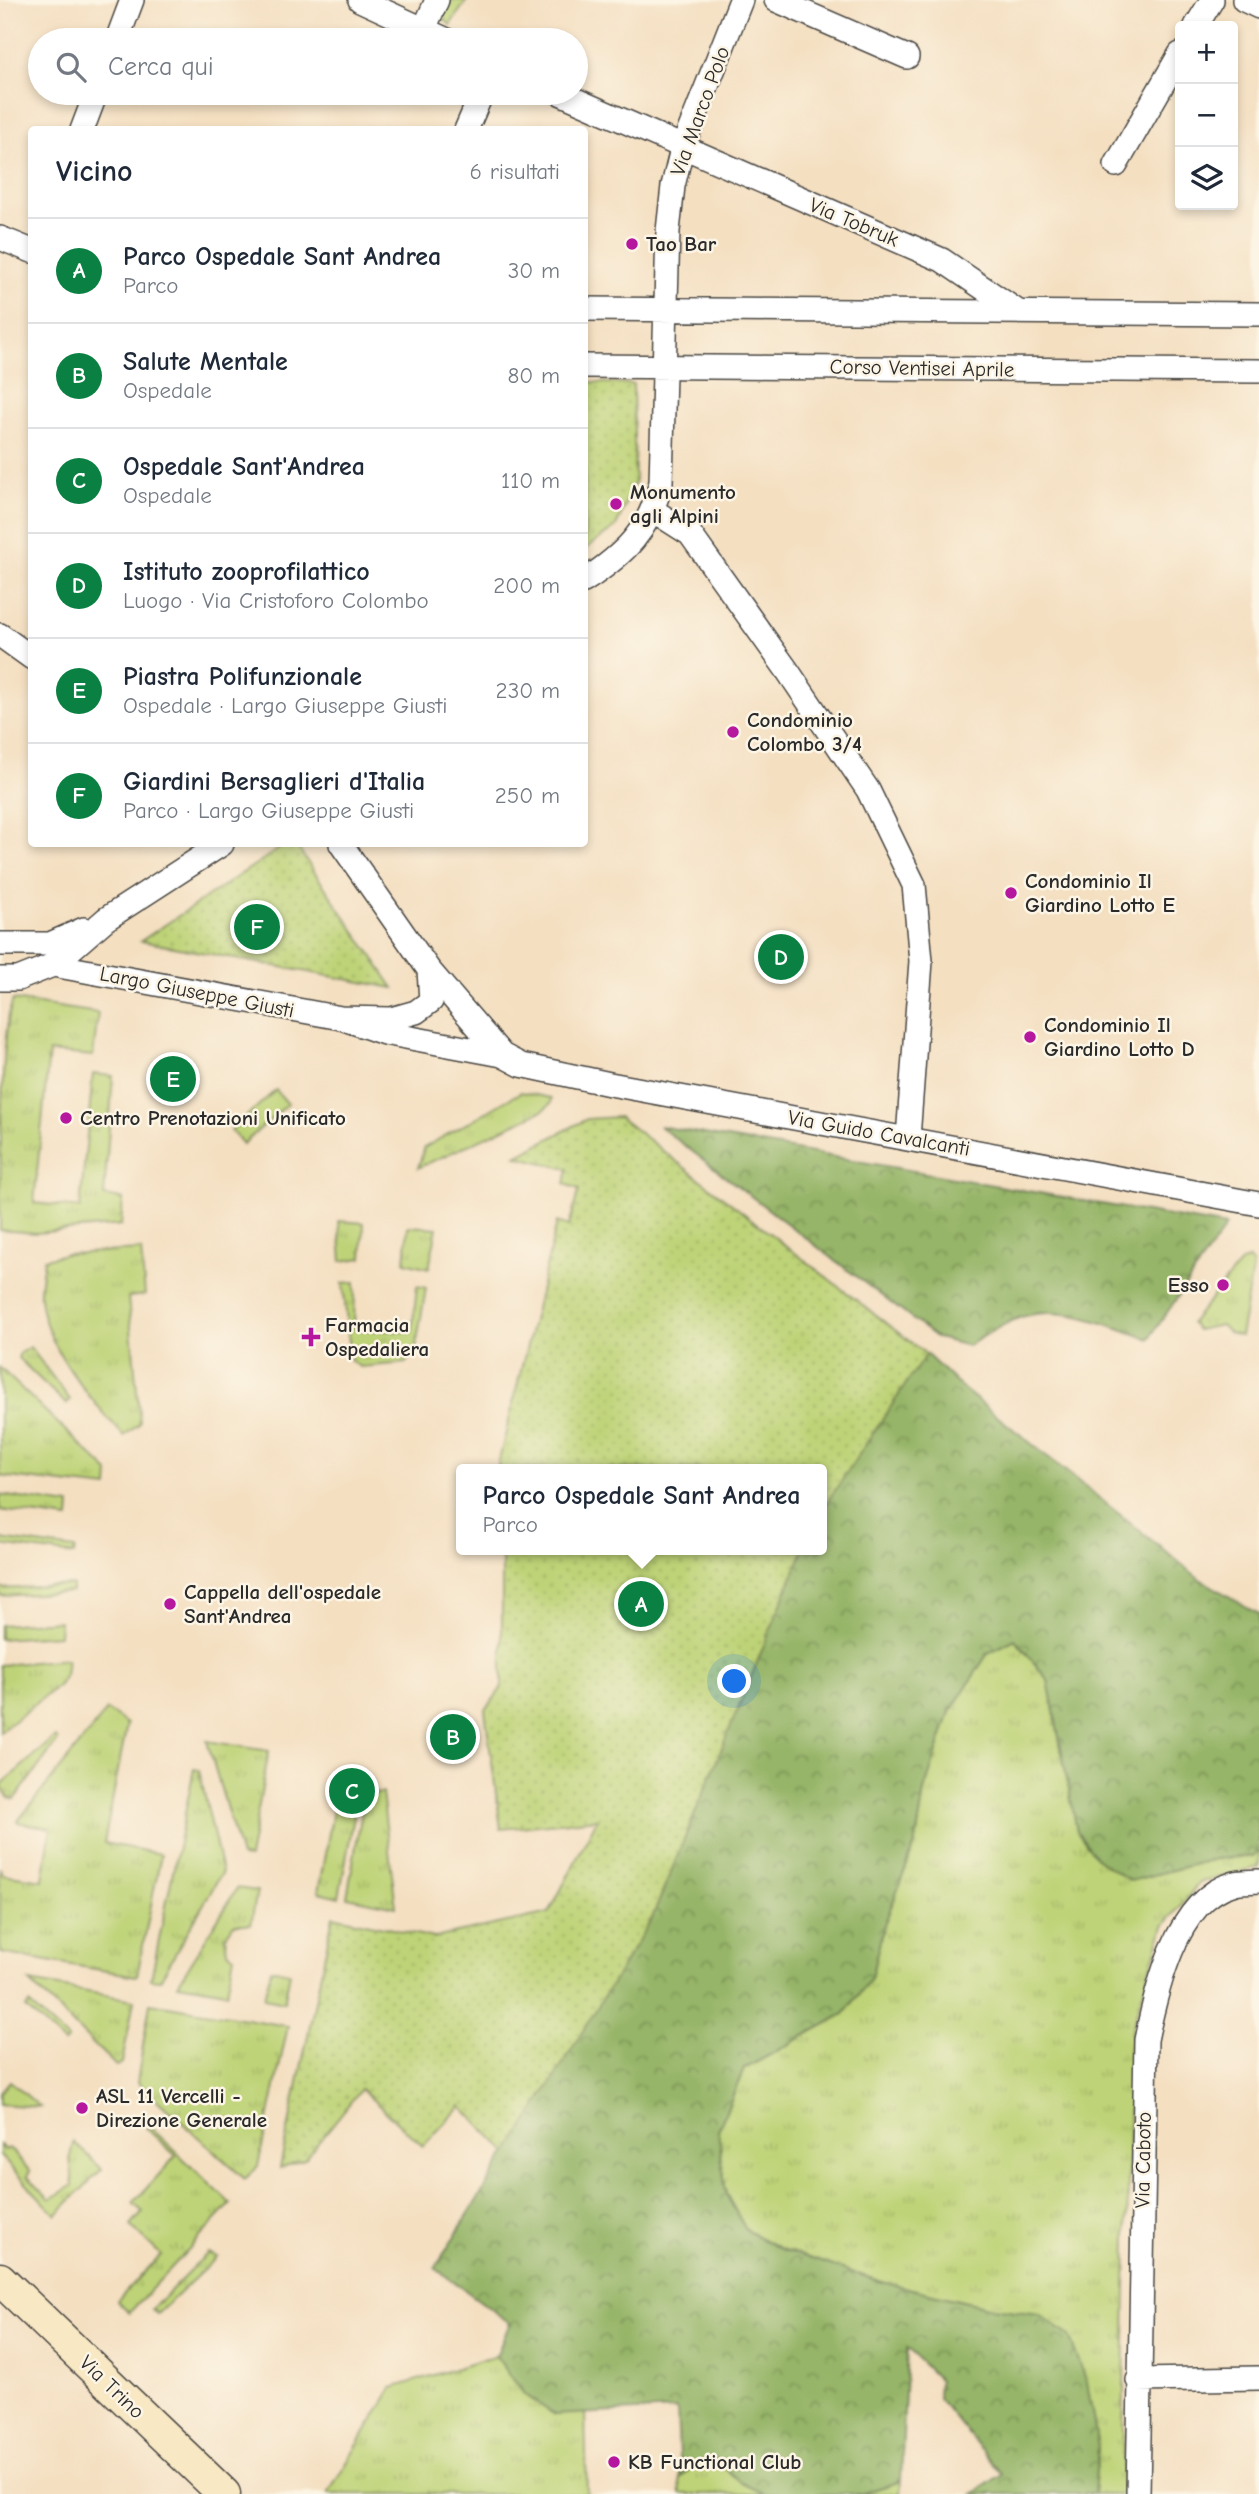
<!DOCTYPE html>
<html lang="it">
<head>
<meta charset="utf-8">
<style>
	:root { --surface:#fff; --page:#f2f2f3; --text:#1f2937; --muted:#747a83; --line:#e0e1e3; --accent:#0b8043 }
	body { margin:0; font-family:"Comic Neue",sans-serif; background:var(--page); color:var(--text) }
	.controls { position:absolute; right:21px; top:21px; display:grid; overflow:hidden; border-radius:7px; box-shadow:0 4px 10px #0003 }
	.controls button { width:63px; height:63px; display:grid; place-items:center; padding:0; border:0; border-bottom:2px solid var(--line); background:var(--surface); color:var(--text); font:35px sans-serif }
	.you { position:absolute; left:735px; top:1682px; width:24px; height:24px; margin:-18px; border:5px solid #fff; border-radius:50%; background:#1a73e8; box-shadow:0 0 0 10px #1a73e833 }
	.badge { display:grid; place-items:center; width:46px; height:46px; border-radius:50%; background:var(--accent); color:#fff; font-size:23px; font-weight:700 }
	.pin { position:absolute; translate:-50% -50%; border:4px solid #fff; box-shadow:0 2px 7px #0006 }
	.popup { position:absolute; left:456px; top:1464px; width:371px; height:91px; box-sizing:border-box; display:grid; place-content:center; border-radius:7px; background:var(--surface); filter:drop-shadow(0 2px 5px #0005); font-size:23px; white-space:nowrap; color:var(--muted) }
	.popup b { font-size:26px; color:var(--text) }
	.popup::after { content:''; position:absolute; left:50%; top:100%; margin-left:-14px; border:14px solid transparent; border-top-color:var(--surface) }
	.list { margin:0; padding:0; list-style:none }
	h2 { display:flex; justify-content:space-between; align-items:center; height:91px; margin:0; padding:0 28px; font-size:30px }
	h2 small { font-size:23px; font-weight:400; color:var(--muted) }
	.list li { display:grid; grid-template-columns:46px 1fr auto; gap:21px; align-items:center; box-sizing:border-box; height:105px; padding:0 28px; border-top:2px solid var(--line) }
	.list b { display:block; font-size:26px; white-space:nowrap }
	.list p { margin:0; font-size:23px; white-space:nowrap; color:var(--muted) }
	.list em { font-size:23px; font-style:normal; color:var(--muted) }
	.icon { flex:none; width:38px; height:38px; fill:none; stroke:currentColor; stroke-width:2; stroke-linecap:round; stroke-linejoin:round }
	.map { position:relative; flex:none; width:1259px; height:2494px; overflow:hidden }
	.search { position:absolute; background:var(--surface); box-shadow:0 4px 10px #0003; left:28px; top:28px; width:560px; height:77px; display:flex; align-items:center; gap:18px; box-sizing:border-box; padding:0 24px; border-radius:38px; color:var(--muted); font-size:26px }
	.panel { position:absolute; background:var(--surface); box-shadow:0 4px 10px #0003; left:28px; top:126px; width:560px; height:721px; border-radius:7px }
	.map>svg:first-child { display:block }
	.grass { fill:url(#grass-tufts); stroke:#747f51; stroke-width:2 }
	.forest { fill:url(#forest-crowns); stroke:#60704a; stroke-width:2 }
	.park { fill:url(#park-dots); stroke:#747f51; stroke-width:2 }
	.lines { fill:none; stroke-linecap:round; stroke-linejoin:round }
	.street-casing { stroke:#494642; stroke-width:26 }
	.secondary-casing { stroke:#494642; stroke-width:35 }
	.street { stroke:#fff; stroke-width:23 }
	.secondary { stroke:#f8e8c3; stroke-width:32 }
	.poi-dot { fill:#b5179e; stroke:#fcf5e5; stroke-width:2.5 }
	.labels { text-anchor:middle; stroke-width:5; stroke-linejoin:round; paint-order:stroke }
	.street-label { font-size:21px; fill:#2b2b2b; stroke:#fcf5e5 }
	.poi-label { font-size:21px; font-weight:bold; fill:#2b2b2b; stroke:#fcf5e5; text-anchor:start }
</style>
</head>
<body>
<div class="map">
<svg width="1259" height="2494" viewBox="0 0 1259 2494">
	<defs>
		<pattern id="grass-tufts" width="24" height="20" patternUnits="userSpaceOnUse" patternTransform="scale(1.75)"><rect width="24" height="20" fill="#bed377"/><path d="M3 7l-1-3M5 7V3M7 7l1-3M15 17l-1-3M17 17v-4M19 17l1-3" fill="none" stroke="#a3b567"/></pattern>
		<pattern id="forest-crowns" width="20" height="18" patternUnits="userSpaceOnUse" patternTransform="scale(1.75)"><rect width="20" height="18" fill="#96b568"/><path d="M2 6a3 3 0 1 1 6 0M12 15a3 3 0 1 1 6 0" fill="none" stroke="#7b9356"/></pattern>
		<pattern id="park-dots" width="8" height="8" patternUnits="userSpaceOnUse" patternTransform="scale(1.75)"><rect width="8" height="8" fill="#bed377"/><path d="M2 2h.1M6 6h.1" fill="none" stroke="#a3b567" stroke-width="1.8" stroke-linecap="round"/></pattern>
	</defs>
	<rect width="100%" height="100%" fill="#fcf5e5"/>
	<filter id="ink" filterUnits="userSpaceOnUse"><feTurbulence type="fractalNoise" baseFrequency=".0143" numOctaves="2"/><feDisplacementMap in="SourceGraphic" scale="14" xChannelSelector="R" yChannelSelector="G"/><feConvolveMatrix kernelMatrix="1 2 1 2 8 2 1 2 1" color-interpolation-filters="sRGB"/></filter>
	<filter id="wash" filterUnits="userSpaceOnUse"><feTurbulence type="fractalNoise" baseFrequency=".00686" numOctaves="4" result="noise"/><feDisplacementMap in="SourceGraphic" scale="28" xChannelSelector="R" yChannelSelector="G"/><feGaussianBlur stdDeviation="1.57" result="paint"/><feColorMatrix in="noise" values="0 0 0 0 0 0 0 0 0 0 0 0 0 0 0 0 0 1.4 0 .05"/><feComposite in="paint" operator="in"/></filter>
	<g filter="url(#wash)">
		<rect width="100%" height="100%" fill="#f4dfc1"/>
		<!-- grass -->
		<path class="grass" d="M449,0H467L450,25L442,17Z
			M13,1000L98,1013L93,1056L49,1052L34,1203L80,1208L93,1074L113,1076L104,1196L123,1199L121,1225L36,1233L0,1230C0,1187 0,1029 13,1000Z
			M276,1090L288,1104L243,1144L231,1130Z
			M521,1092L551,1098V1103L544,1110L418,1168L424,1148Z
			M339,1221L364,1223L362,1258L342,1261Z
			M408,1226L437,1228L429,1268L405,1262Z
			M141,1250L145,1295L128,1297L140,1423L124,1436C92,1401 44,1347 40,1297C39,1286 43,1271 44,1259L66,1254Z
			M1249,1260L1253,1265L1240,1336L1229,1333L1221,1325L1197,1330L1191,1323L1241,1262Z
			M355,1282L354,1329L412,1332L417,1286L426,1288L415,1353L406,1363L360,1367L351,1361L343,1283Z
			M30,1347L70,1400L66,1404L18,1358L20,1353Z
			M0,1368L109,1472L108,1488L0,1476Z
			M0,1495L70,1505L69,1519L0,1510Z
			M0,1539L75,1549L74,1555L0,1545Z
			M72,1585V1592L0,1596V1589Z
			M60,1621L59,1635L0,1639V1625Z
			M1015,1639L1048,1680L1077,1830L1130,1881L1215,1859L1253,1856L1259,1851V1867L1200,1882L1164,1926L1131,2030L1122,2494H1094L1098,2447L1039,2314L992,2308L882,2282L781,2249L746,2230L726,2194L718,2130L744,2069L844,2014L871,1978L883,1928L916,1841L924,1791L950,1712L988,1653Z
			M67,1659L65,1675L59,1685L0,1732V1665Z
			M107,1710L127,1724L104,1843L161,1854L137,1976L0,1953V1869L3,1874L43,1880L51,1828L17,1822Z
			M55,1737L58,1740L15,1799L8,1797L1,1785Z
			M207,1741L269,1751L249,1858L241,1857Z
			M194,1769L199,1770L222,1872L160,1980L151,1979Z
			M337,1790L358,1795L339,1897L318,1892Z
			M382,1793L396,1907L347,1897L365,1795Z
			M237,1888L257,1891L251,1924H234L225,1937L227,1951L234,1956L227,1992L178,1984Z
			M271,1969L290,1973L284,2002L264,1998Z
			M30,1982L134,2000L122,2063L116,2066Z
			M150,2003L288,2026L258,2166L245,2179L137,2082Z
			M29,2004L68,2039L64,2043L26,2008Z
			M10,2081L40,2107L0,2104V2093Z
			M149,2126L231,2204L129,2313L117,2301L161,2255L131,2226L143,2212L133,2203L176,2156L146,2128Z
			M73,2142L102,2169L56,2215L0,2156V2145L5,2150L9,2148L30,2171L27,2176L50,2199L73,2185L70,2157Z
			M208,2253L217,2257L157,2314L152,2309Z
			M496,2356L524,2394L555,2415L585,2411L587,2494H328L392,2388Z
			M714,2457L740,2482L765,2494H681L680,2479L693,2465Z
			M901,2481L900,2494H861Z"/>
		<!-- forest -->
		<path class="forest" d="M659,1126L1226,1226L1149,1339C1107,1325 1055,1300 1011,1321C996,1328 982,1337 968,1346L937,1338Z
			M926,1354L962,1388L1200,1579L1259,1614V1851L1253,1856L1215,1859L1130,1881L1097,1859L1077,1831L1048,1680L1015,1639L988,1653L950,1712L924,1791L916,1841L883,1928L871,1978L844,2014L744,2069L718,2130L726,2194L746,2230L781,2249L882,2282L992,2308L1039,2314L1069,2336L1087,2382L1098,2447L1094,2494H973L1002,2474L938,2398L939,2380L907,2348L901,2481L861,2494H765L740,2482L713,2458L693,2465L680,2479L677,2409L555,2415L524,2394L496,2356L510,2323L435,2268L652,1918L803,1550H821V1511Z"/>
		<!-- park -->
		<path class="park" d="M585,382L633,384L635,482L616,527L585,549Z
			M286,844H295L394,988L141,941Z
			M619,1117L926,1354L821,1511V1469H497L557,1222L569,1226L579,1189L565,1184L568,1169L516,1156L587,1119Z
			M502,1550H803L652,1918L508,2153L461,2106L423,2146L361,2089L305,2159L280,2168L333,1916L434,1938L549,1913L597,1819L501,1829L485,1711L502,1687Z"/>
	</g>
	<g filter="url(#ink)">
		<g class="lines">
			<!-- street casing -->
			<g class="street-casing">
				<path id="street" d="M360,0L447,40
					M776,0L907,57
					M1244,0L1259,7
					M1196,26L1212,0
					M424,29L437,0
					M117,40L132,0
					M560,93L942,260L1017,311
					M82,130L96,93
					M466,130L482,93
					M1116,165L1180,54
					M0,238L32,251
					M584,309L1259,314
					M584,366L1259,371
					M654,511L690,534L787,670L868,790L914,885L921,961L908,1138
					M584,581C625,554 650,530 661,482L668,231L673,186L682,149L741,0
					M0,635L32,658
					M341,844L429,970L502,1055
					M0,944H50L84,929
					M53,965L341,1018L391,1019L416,1012L431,1001L429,970
					M0,979H18L53,965L106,919L222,844
					M341,1018L384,1033L502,1055L521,1065L610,1084L1259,1204
					M1138,2380L1259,2378
					M1138,2494L1146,2040C1156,1991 1176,1900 1232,1884C1240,1881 1250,1882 1259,1881"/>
			</g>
			<!-- secondary casing -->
			<g class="secondary-casing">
				<path id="secondary" d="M0,2279L224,2494"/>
			</g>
			<!-- street -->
			<use href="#street" class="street"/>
			<!-- secondary -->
			<use href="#secondary" class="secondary"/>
		</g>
	</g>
	<!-- markers -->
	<g class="poi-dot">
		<circle cx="632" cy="244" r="7"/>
		<circle cx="616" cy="504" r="7"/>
		<circle cx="733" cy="732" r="7"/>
		<circle cx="1011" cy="893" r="7"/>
		<circle cx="1030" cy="1037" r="7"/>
		<circle cx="66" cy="1118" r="7"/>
		<circle cx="1223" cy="1285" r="7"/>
		<path d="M307.5 1326.5h7v7h7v7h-7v7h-7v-7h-7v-7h7z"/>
		<circle cx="170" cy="1604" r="7"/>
		<circle cx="82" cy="2108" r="7"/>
		<circle cx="614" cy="2462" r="7"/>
	</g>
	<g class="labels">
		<!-- street labels -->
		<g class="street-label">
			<text transform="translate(700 111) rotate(-70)" y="7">Via Marco Polo</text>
			<text transform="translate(854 222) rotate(23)" y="7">Via Tobruk</text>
			<text transform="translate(922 368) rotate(1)" y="7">Corso Ventisei Aprile</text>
			<text transform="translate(197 992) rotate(11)" y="7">Largo Giuseppe Giusti</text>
			<text transform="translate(879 1133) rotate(10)" y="7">Via Guido Cavalcanti</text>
			<text transform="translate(1143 2160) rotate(-89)" y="7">Via Caboto</text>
			<text transform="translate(112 2387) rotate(44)" y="7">Via Trino</text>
		</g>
		<!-- poi labels -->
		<g class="poi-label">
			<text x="646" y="251">Tao Bar</text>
			<text x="630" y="499">Monumento<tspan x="630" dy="24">agli Alpini</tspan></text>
			<text x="747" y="727">Condominio<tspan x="747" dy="24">Colombo 3/4</tspan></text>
			<text x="1025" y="888">Condominio Il<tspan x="1025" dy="24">Giardino Lotto E</tspan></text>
			<text x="1044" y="1032">Condominio Il<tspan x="1044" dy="24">Giardino Lotto D</tspan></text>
			<text x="80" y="1125">Centro Prenotazioni Unificato</text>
			<text x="1209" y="1292" text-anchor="end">Esso</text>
			<text x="325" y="1332">Farmacia<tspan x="325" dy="24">Ospedaliera</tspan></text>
			<text x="184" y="1599">Cappella dell'ospedale<tspan x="184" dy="24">Sant'Andrea</tspan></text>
			<text x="96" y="2103">ASL 11 Vercelli -<tspan x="96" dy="24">Direzione Generale</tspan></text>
			<text x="628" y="2469">KB Functional Club</text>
		</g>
	</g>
</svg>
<div class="controls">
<button>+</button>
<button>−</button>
<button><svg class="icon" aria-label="layers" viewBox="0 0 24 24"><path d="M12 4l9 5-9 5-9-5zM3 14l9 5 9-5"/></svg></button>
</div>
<div class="you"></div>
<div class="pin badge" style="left:641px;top:1604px">A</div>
<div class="popup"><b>Parco Ospedale Sant Andrea</b>Parco</div>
<div class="pin badge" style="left:453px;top:1737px">B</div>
<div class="pin badge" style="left:352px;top:1791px">C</div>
<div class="pin badge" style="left:781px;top:957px">D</div>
<div class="pin badge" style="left:173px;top:1079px">E</div>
<div class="pin badge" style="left:257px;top:927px">F</div>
<div class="search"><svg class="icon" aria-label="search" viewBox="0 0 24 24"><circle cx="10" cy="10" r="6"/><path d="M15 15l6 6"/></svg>Cerca qui</div>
<section class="panel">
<h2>Vicino<small>6 risultati</small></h2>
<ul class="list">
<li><span class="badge">A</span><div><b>Parco Ospedale Sant Andrea</b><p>Parco</p></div><em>30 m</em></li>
<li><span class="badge">B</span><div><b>Salute Mentale</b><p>Ospedale</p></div><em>80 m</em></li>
<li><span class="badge">C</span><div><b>Ospedale Sant'Andrea</b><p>Ospedale</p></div><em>110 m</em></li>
<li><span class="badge">D</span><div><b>Istituto zooprofilattico</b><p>Luogo · Via Cristoforo Colombo</p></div><em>200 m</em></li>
<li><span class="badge">E</span><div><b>Piastra Polifunzionale</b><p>Ospedale · Largo Giuseppe Giusti</p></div><em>230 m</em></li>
<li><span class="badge">F</span><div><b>Giardini Bersaglieri d'Italia</b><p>Parco · Largo Giuseppe Giusti</p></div><em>250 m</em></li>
</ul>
</section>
</div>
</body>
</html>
